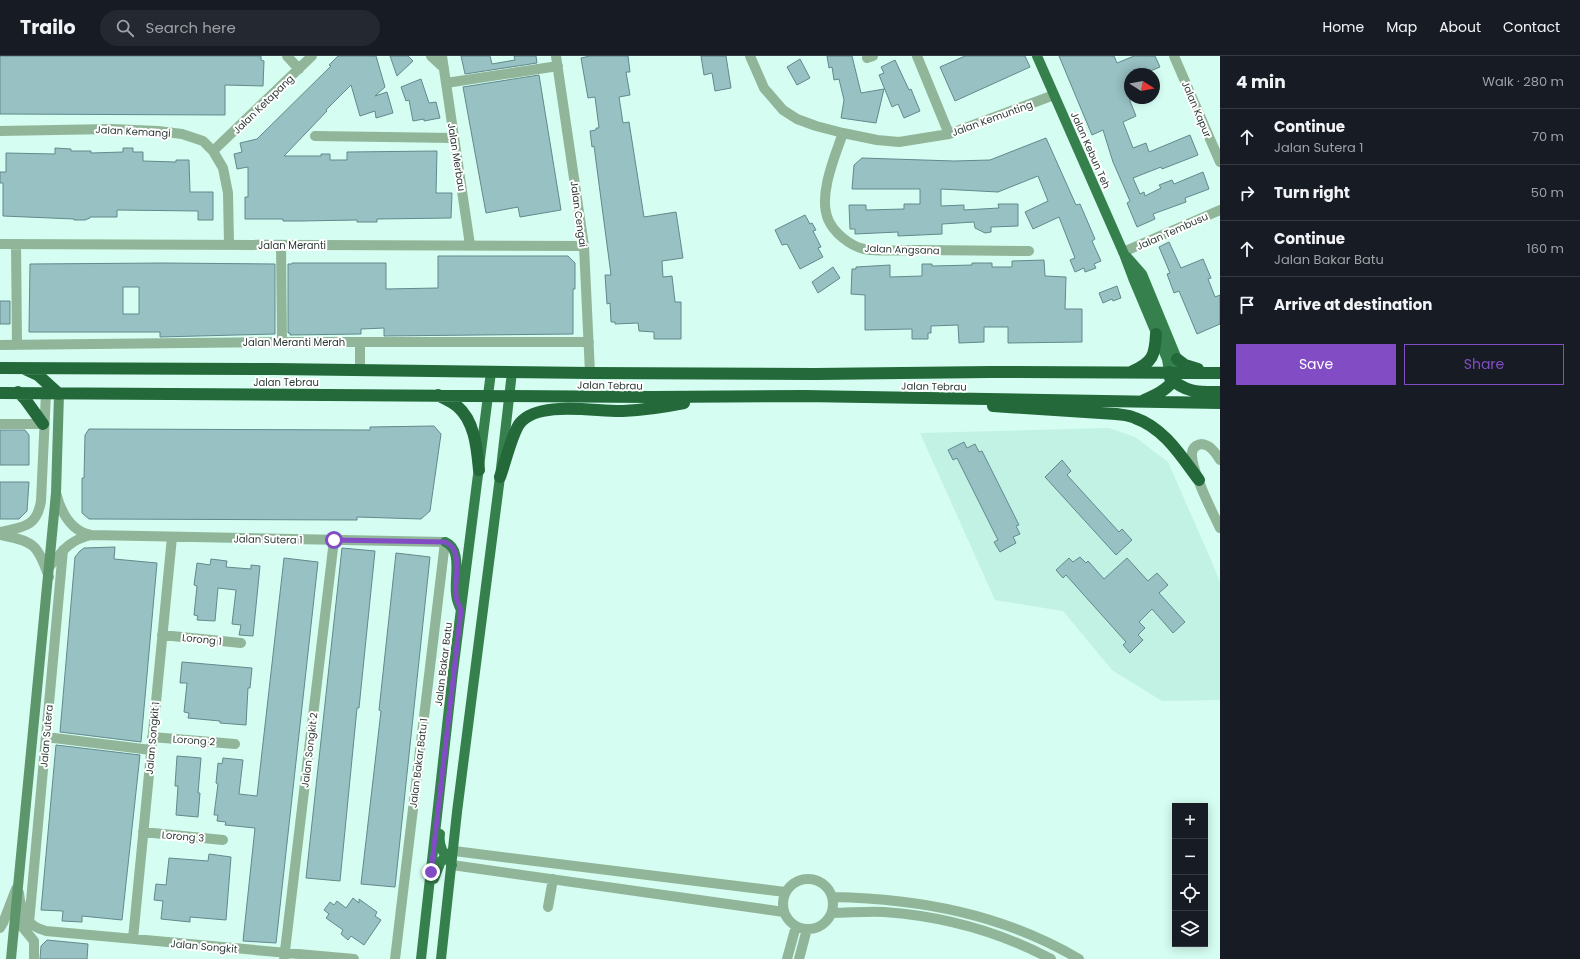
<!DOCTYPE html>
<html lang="en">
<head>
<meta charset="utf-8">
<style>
	:root { --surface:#171b24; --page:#242831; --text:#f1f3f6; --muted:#9ea1a6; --line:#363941; --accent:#824dc4 }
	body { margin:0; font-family:Poppins,sans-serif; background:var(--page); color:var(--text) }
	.controls { position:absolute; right:12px; bottom:12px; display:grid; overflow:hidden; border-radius:0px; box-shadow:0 2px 10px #0003 }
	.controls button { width:36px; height:36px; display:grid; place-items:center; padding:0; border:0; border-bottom:1px solid var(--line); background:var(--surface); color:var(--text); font:20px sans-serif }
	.compass { position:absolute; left:1124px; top:12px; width:36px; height:36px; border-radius:50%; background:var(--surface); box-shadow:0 2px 10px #0003; rotate:101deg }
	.stop { position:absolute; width:12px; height:12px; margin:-9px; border:3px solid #824dc4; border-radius:50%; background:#fff }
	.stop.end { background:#824dc4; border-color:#fff; box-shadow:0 1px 4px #0008 }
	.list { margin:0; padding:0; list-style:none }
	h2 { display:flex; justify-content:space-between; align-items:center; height:52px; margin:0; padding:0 16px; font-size:17px }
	h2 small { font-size:13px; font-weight:400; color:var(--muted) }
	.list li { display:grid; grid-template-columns:26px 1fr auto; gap:12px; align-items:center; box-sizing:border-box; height:56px; padding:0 16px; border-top:1px solid var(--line) }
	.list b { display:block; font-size:15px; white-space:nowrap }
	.list p { margin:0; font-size:13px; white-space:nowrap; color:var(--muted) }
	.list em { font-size:13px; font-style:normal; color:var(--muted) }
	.actions { display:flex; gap:8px; padding:12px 16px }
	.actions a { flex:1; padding:9px 0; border:1px solid var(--accent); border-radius:0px; text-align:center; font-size:14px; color:var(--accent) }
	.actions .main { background:var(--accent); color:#fff }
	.icon { flex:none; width:22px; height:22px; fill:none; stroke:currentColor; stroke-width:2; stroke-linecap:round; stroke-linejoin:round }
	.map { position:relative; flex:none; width:1220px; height:903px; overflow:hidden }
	header { display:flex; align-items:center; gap:24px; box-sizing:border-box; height:56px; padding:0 20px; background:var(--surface); border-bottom:1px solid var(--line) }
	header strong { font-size:19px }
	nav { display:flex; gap:22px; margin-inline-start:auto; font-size:14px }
	.search { width:280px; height:36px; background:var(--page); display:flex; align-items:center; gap:10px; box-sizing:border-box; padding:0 14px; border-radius:22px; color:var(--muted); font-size:15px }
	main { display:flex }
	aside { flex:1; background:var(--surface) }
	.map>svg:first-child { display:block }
	.built { fill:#c2f2e4 }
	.building { fill:#98c1c4; stroke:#62898c; fill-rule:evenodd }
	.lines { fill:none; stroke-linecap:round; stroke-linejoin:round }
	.street { stroke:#90b598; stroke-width:10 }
	.secondary { stroke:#5e966c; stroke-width:10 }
	.primary { stroke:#36804d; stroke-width:10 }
	.highway { stroke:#23693a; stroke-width:12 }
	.route { stroke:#824dc4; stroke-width:5 }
	.labels { text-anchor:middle; stroke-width:4; stroke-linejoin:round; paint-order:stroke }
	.street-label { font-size:10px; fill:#2b3a36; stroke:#fff }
</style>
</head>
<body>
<header>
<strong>Trailo</strong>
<div class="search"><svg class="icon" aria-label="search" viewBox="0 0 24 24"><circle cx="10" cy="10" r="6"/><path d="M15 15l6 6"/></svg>Search here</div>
<nav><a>Home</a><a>Map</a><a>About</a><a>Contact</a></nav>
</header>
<main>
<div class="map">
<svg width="1220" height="903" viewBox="0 0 1220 903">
	<rect width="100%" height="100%" fill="#d5fdf1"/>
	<!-- built -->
	<path class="built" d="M1109,372L1135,381L1168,406L1211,504L1220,526V644L1162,645L1112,614L1063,555L995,544L920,377Z"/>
	<!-- building -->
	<path class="building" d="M0,0H261V4L264,5L263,30L225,29V59L0,58Z
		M338,0H376L385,31L375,40L387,36L393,57L376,62L375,55L360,60L351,29L326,54L327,55L284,100H321V98H330V104H347V96L437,95L436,137H452L451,162L377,163V166H357V164L301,165H283V163H245V141H248V111L237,113L234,98L242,96L240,87L257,83L331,10L329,9Z
		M390,0H408L413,5L397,20Z
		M461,0H490L492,8L515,4L514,0H536L537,7L465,18Z
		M590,0H628L630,16H626L630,39L619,41L623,67L629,66L644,161L676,156L683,202L662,205L663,221L672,220L675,246H681V283H654V276L639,275L638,267L615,268V266H611L610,247L607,248L605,219H611L594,90L592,91L590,75L596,74V72H599L595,41L588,42L581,2Z
		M701,0H726L731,32L715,35L712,17L704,19Z
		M827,0H852L861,37L884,33L876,67L841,62L844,44L839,23L834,24L832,11L829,12Z
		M965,0H1025L1030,11L955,45L940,11Z
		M1059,0H1114L1117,7L1134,0H1155L1160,11L1143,18H1130V45L1136,60L1123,66L1133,92L1146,87L1149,96L1190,79L1198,99L1162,113L1161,111L1133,122L1140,138L1144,136L1145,140L1161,132L1159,129L1172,124L1174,128L1203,116L1209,133L1185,142L1186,146L1153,158L1155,163L1137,171L1127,147L1130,145L1113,106L1103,74L1092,79Z
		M800,3L810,22L797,29L787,11Z
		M895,4L909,34L911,33L920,55L904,62L898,48L892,51L879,19L884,17L881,11Z
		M539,19L561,154L520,161L518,151L486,157L463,31Z
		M421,23L429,47L436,46L440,62L424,65V63L413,65L409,44L406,45L401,31Z
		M1046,82L1076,149L1080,148L1095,183L1092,185L1101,205L1094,208L1096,212L1085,216L1084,212L1075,216L1070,204L1075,202L1059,161L1033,173L1025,156L1048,145L1038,120L998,136L941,133V150L964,149V154L999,152L998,148H1018V170L991,171V176L985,177L975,172L974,166L942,168V178L898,180V176L855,178V173H850L849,149H866V154L904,153V148H920V133H852L854,109L862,102L954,105L990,104Z
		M55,92L71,93V95H91V97L123,96V92H133V96H143V105L176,106V104H189L190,136H213V164H198V155L117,154V161H90V162L85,164H74V163L3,160V127H0V116H6V97L55,98Z
		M805,159L810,168L812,167L816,174L813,175L821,191L818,192L823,201L800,213L787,188L782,189L775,174Z
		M1169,186L1181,212L1203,203L1211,222L1208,223L1215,241L1220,239V268L1197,278L1179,235L1174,237L1167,218L1170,217L1159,191Z
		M438,200H568L575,207V233H573V278L384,280V272L361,273V278L290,279V277H288V208H292V207H386V233L438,232Z
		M1044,204L1045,220L1066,221L1065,253H1082V286L1008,287V271H984V286L959,287L958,269L931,270V277H928V283H912V273L865,274V239L851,238L852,213H856V211L890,209V221L922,220V208H932V210L972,209V207H992V211H1012V205Z
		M163,207L275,208V278L160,281V276H29L30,208ZM123,231H139V258H123Z
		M833,211L840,222L818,237L812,226Z
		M1117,230L1121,242L1113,245L1112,243L1103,247L1099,237Z
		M0,245H10V268H0Z
		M434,370L441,378L430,455L421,463L357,461V464L89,463L82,457V422H84L85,379L89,373L370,374V371Z
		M0,374H25L29,379V409H0Z
		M964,386L967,392L975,388L979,396L982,395L1019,469L1016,470L1020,478L1013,481L1016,487L1000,496L994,486L998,484L957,402L953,404L948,394Z
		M1062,404L1071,415L1067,419L1119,476L1122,473L1132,484L1116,499L1045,421Z
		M0,426H29L27,455L19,463H0Z
		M115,491L114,503L157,507L141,686L60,676L75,501L80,495L84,492Z
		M342,492L375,495L359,652H357L340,825L306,822Z
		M396,497L430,501L395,831L361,828L381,655L379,654Z
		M1080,501L1086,507L1088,505L1104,523L1127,502L1148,525L1157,517L1168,529L1159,537L1185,566L1173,577L1152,553L1139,566L1145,572L1138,579L1143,584L1130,597L1123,589L1126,586L1066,519L1063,522L1056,514L1069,502L1073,506Z
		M284,502L318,506L305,624L276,887L243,885L255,772L225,769L226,766L217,765L218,759H214L218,728L216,727L218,707L222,708L223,702L243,704L239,738L257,740Z
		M211,503L227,505L226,511L251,513V509L260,510L253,580L239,579L241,569L232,568L236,534L218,532L215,565L197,564L198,560L194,559L197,530L194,529L197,507L210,509Z
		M182,606L252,612L250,632H248L246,669L220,667V665L188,662L189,657L184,656L187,627H180Z
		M56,689L140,699L122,864L82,860V866L62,865L63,855L41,854Z
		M177,700L201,702L198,737H200L198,761L176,759L178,730H175Z
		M209,798L231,801L226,864L190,861V866L161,863L163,845L154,844L156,828L166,829L169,802L208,805Z
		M353,842L359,847V843L377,856L375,860L381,864L364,889L351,880L348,884L341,878L343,874L326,862L329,858L324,854L330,846L334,849L337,845L346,852Z
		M47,884L88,888L87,903H40L41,890Z"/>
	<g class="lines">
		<!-- street -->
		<path class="street" d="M287,0L299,13
			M431,0L444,12
			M442,0L470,189
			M556,0L584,190L590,317
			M750,0L764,32L783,54L797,63L816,70L843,77L877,84L899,86L949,78L1054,39
			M917,0L949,78
			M1174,0L1220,106
			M867,2L873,0
			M446,27L558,10
			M0,75L111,73L158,75L182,78L203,85L213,95L223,112L228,137L229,188
			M843,77C835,100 818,139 828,163C833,176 850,190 864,193C881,196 902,194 919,194C956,194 992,195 1029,195
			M315,80L454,82
			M213,95L312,0
			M0,188L584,190
			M16,188L17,288
			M281,189L282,286
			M1123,196L1220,154
			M0,289L282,286H589
			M360,313V286
			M0,368H43
			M1220,404C1217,399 1213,393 1208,390C1199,385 1191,391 1192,400C1193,419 1212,455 1220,472
			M56,437C61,456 70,475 91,479L445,486L395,903
			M0,476C23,471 37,471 41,445L46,337
			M0,479C10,481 25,483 33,490C41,497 45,511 49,521
			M50,510C63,494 70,484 91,479
			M162,579L241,587
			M46,681L151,694
			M152,681L235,688
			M143,776L223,784
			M454,795L785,836
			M452,809L784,856
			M783 848a25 25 0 1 1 50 0a25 25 0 1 1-50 0Z
			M19,837C21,856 26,870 46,875L354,903
			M833,841C921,843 1002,858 1079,903
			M548,851L553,823
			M832,857C849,857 867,855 884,856C942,860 1000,876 1051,903
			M15,862L34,885V903
			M29,867L63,494
			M0,872L3,867L16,833
			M133,883L172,481
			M284,903L334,484
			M787,903L796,870
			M799,903L807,873"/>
		<!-- secondary -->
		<path class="secondary" d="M11,903L56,437L59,338"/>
		<!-- primary -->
		<path class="primary" d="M1037,0L1124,198L1133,222L1167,303L1169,316
			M1127,201L1142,218L1177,303L1178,310
			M445,486C463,493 454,522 456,537C456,543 458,547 460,552
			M440,778C438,790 444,799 452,809
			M434,823L441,805L450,797
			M421,903L453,616L491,316
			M441,903L457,756L500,421L512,316"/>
		<!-- highway -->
		<path class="highway" d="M1177,303L1185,309L1198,313
			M0,312L274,313L590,317L815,318L990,316L1220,317
			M25,313L38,319L59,338
			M1133,315C1153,306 1155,299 1156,278
			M1169,316L1170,322C1186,337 1199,336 1220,336
			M18,336L25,343L43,368
			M0,337L651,341L804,340L1220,347
			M438,339C445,343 452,346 457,350C475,365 477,393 479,414
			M1144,344C1157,339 1172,331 1177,318
			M993,350L1116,358C1122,359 1129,359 1135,362C1164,372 1181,400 1199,424
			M500,421C505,408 512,377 520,367C539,344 596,356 623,355C643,354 664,351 684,347"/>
	</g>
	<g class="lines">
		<!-- route -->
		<path class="route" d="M334,484L445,486C464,493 454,523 456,539C456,544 459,549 461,554L431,816"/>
	</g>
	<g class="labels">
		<!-- street labels -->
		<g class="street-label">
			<text transform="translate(263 48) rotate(-44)" y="4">Jalan Ketapang</text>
			<text transform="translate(1197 53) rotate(67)" y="4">Jalan Kapur</text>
			<text transform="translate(992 62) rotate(-20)" y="4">Jalan Kemunting</text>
			<text transform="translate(133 75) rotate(3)" y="4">Jalan Kemangi</text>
			<text transform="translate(1091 94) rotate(66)" y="4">Jalan Kebun Teh</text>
			<text transform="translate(457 101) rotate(81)" y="4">Jalan Merbau</text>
			<text transform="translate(579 158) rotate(82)" y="4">Jalan Cengai</text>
			<text transform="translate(1172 175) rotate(-24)" y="4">Jalan Tembusu</text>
			<text x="292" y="193">Jalan Meranti</text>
			<text transform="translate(902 193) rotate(2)" y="4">Jalan Angsana</text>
			<text x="294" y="290">Jalan Meranti Merah</text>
			<text x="286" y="330">Jalan Tebrau</text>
			<text transform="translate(610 329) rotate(1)" y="4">Jalan Tebrau</text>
			<text transform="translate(934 330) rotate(1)" y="4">Jalan Tebrau</text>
			<text transform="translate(268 483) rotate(1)" y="4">Jalan Sutera 1</text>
			<text transform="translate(202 583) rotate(6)" y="4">Lorong 1</text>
			<text transform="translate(443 608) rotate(-83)" y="4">Jalan Bakar Batu</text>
			<text transform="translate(46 680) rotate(-85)" y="4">Jalan Sutera</text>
			<text transform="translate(152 682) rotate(-85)" y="4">Jalan Songkit 1</text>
			<text transform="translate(194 684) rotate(4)" y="4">Lorong 2</text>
			<text transform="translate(309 694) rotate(-83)" y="4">Jalan Songkit 2</text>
			<text transform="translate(418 707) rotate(-83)" y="4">Jalan Bakar Batu 1</text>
			<text transform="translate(183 780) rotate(5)" y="4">Lorong 3</text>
			<text transform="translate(204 890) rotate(5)" y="4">Jalan Songkit</text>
		</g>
	</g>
</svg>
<div class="controls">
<button>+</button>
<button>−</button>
<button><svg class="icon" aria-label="locate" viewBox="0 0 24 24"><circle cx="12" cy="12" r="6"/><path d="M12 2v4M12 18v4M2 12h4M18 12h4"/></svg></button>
<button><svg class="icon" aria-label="layers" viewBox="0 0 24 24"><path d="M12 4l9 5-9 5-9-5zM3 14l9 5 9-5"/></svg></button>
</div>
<svg class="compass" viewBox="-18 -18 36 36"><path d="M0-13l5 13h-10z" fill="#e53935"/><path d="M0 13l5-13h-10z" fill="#9ea1a6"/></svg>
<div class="stop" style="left:334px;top:484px"></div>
<div class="stop end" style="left:431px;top:816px"></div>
</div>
<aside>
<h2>4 min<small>Walk · 280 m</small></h2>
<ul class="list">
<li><svg class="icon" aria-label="ahead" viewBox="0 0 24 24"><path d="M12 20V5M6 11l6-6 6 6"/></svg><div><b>Continue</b><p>Jalan Sutera 1</p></div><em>70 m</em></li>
<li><svg class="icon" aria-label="right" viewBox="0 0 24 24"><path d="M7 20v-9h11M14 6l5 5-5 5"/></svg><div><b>Turn right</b></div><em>50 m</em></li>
<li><svg class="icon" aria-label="ahead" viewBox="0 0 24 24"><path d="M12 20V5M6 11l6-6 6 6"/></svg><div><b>Continue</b><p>Jalan Bakar Batu</p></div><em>160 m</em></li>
<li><svg class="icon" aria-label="arrive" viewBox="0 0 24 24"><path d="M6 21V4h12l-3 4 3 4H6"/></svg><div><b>Arrive at destination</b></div></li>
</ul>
<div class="actions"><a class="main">Save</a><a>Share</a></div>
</aside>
</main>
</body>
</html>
